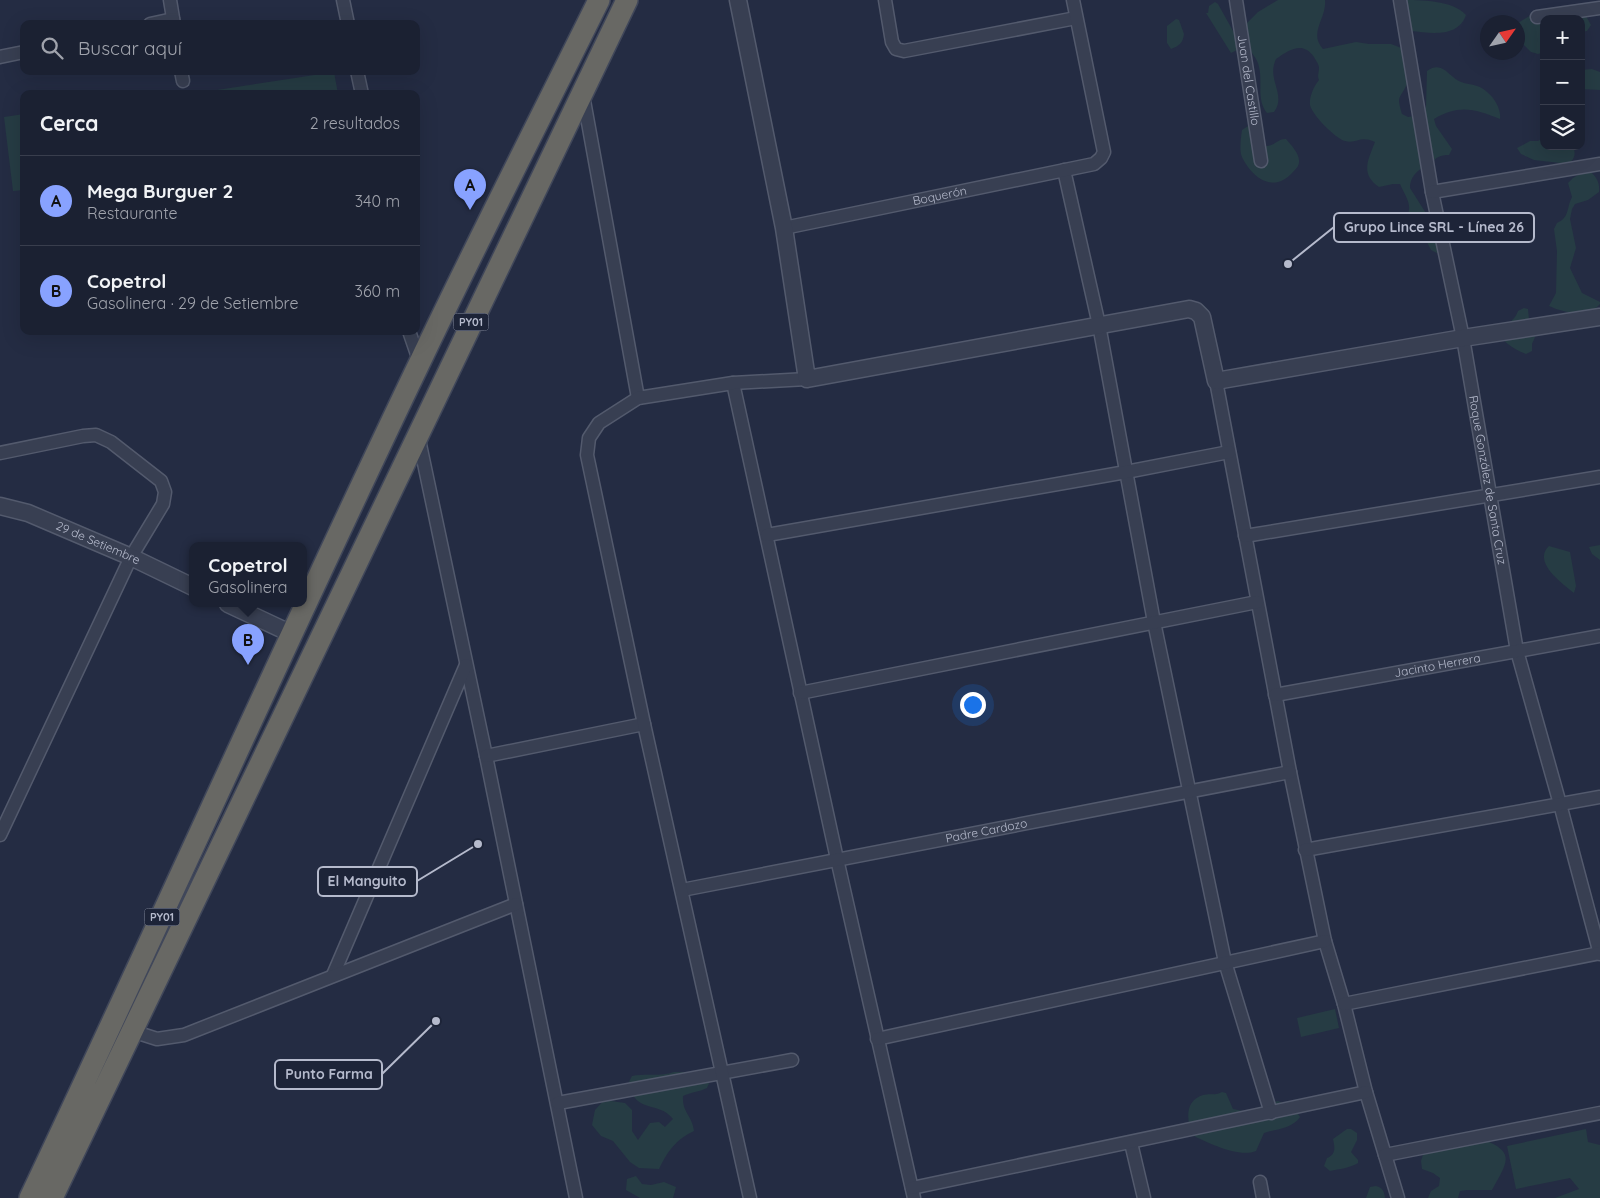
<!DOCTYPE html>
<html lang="es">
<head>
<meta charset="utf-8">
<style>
	:root { --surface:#1b2132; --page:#282e3e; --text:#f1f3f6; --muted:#a0a3ac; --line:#393e4d; --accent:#88a2ff }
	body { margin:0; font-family:Quicksand,sans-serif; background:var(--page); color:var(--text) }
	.controls { position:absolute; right:15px; top:15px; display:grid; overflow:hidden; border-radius:10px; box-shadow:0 5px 20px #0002 }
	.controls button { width:45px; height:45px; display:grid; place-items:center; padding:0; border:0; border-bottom:1px solid var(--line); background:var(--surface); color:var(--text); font:25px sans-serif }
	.compass { position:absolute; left:1480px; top:15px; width:45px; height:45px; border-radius:50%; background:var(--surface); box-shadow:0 5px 20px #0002; rotate:56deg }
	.you { position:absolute; left:972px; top:704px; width:18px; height:18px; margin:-12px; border:4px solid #fff; border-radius:50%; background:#1a73e8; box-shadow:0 0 0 8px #1a73e833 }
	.badge { display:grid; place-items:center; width:32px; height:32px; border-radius:50%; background:var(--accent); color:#111; font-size:16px; font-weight:700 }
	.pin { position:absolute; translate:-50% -41px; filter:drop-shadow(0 1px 2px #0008) }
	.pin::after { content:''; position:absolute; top:26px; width:18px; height:15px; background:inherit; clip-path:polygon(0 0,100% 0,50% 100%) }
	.popup { position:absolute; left:189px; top:542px; width:118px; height:65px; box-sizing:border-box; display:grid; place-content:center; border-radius:10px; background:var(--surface); filter:drop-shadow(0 1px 4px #0005); font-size:16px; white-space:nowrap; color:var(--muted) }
	.popup b { font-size:19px; color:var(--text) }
	.popup::after { content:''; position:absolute; left:50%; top:100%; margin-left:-10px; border:10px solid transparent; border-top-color:var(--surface) }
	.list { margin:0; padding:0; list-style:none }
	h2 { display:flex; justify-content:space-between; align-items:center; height:65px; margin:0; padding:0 20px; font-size:21px }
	h2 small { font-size:16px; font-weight:400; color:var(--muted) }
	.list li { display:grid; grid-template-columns:32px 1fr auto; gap:15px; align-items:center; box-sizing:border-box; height:90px; padding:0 20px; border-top:1px solid var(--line) }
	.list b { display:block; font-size:19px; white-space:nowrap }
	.list p { margin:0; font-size:16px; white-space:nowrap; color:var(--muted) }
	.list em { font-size:16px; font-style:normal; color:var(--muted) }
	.icon { flex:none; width:28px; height:28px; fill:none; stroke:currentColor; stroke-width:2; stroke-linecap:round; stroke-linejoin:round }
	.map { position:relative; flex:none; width:1600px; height:1198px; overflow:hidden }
	.search { position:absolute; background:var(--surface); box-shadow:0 5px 20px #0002; left:20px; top:20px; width:400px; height:55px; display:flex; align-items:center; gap:12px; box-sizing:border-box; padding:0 18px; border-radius:10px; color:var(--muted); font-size:19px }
	.panel { position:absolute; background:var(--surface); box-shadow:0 5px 20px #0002; left:20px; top:90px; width:400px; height:245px; border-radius:10px }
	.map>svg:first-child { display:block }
	.green { fill:#263c44 }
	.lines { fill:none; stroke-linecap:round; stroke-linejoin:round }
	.minor-casing { stroke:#535a6d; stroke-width:15 }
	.tertiary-casing { stroke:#535a6d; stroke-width:19 }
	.trunk-casing { stroke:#40475a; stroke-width:24 }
	.minor { stroke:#383f52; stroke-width:12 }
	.tertiary { stroke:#383f52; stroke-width:16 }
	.trunk { stroke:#686864; stroke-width:21 }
	.labels { text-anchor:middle; stroke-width:4.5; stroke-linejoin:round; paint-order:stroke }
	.shield { fill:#1d2438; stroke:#878da0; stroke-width:1 }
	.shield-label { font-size:11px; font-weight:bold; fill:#b5bacc }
	.street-label { font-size:12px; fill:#b5bacc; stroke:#1d2438 }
	.leader { fill:none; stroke:#b5bacc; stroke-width:2 }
	.callout-dot { fill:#b5bacc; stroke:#1d2438; stroke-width:2 }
	.callout { fill:#1d2438; stroke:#b5bacc; stroke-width:2 }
	.callout-label { font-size:14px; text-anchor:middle; font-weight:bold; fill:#b5bacc }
</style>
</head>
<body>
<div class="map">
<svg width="1600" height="1198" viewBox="0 0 1600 1198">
	<rect width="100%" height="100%" fill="#242c43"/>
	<!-- green -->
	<path class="green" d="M1278,0H1325C1327,18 1308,33 1323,49L1356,42L1369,44H1391L1409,51C1409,60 1411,75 1407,84C1400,100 1396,94 1402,114L1408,117L1415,116L1426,107L1427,71C1443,60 1448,77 1461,82C1466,84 1471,84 1477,86C1489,90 1502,106 1500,119C1475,109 1459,104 1434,119L1436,126L1452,149L1449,155C1440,155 1436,157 1431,164L1430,162C1420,169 1410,175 1410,188L1441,237L1444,250L1437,253L1431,250L1422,232L1406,217C1414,206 1405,196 1400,184H1393L1379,187C1360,174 1368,160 1375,142C1360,135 1357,144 1345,141C1336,139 1312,115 1310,105C1309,97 1314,86 1319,80C1317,75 1319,73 1319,68C1319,64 1316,61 1314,57C1303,41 1290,49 1276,59C1266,80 1287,94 1274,112L1267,113C1256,99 1263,83 1259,67C1258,58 1249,52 1247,43C1246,37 1247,29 1247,23L1258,12Z
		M1400,0C1422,0 1452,0 1466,15C1458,38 1431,33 1411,31Z
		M1215,2L1218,4L1237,38V50L1231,53L1206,13H1208L1209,6Z
		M1531,15L1586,16L1591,25L1587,31L1581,32V19H1544L1542,33L1544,52L1538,54L1531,52L1518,39V23Z
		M1176,19L1179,20L1184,34C1183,43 1179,46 1171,49L1167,43V26Z
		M1592,69L1600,72V90L1581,89V70Z
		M334,72L338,94H191Z
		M24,114V190L13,191L4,117Z
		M1248,126L1263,145C1273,149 1277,138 1286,139C1291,145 1300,154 1299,162C1299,166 1296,169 1293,172C1274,194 1252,178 1242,157C1239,151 1241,137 1242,130Z
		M1544,137V146H1573C1576,154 1575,158 1569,164L1534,160L1521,154L1517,148L1530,141H1538Z
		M1585,171L1591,172C1597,178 1600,183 1599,192L1588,200L1575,204L1572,209L1570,219L1576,248L1570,268L1582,293L1600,302V304C1588,318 1564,313 1549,306L1556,293L1557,251L1554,229L1557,223C1570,217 1566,209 1572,197L1568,183L1573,178Z
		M1524,308L1528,309L1529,320L1535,337L1532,344V351L1526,354C1511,348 1502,341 1493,327C1504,320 1512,327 1518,311Z
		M1600,545V560L1592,554L1589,547Z
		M1549,546L1570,552L1576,586L1574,593C1562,583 1532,562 1549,546Z
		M1335,1009L1339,1028L1301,1037L1297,1018Z
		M674,1072H697L710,1081L707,1088C699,1092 691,1092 683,1096C682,1113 692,1115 694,1131C676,1139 667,1152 659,1169L639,1168L630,1162L613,1141L601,1136L592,1125L595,1110L604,1100L625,1103L632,1110V1131L638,1140L650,1123L659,1122L665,1127L673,1119C658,1100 637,1115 628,1084L632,1076C647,1073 660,1077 674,1072Z
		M1222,1092L1226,1093L1233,1109L1248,1112L1267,1104L1278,1101L1294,1108L1300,1117C1292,1129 1276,1129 1264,1133L1256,1151C1239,1158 1208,1143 1192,1135C1187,1120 1184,1101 1203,1095C1211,1093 1214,1096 1222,1092Z
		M1347,1129H1351L1357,1133V1140L1351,1152L1358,1160V1163C1350,1168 1339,1169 1330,1171L1324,1166L1327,1158C1336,1154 1335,1148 1333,1139Z
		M1586,1129L1588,1142L1600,1145V1198H1555L1579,1189L1570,1178L1516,1189L1507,1146Z
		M1478,1137C1516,1152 1509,1159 1492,1190H1467L1460,1191L1458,1198H1428L1431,1191L1439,1186L1440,1178L1433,1173L1422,1169L1421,1161L1428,1140Z
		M636,1176L642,1184L651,1185L664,1182L676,1187L673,1198H640L626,1190L627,1179Z
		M1376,1186C1383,1188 1384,1191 1385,1198H1366L1370,1187Z"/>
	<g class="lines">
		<!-- minor casing -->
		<g class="minor-casing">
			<g id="minor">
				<path d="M170,0L174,24"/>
				<path d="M343,0L348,24"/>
				<path d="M885,0L892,42L896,49L904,51L1076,18"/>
				<path id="s1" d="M1236,0L1261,161"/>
				<path id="s2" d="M1400,0L1432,192L1463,338L1517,651L1560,804L1600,954"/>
				<path d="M1537,17L1600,8"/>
				<path d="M150,24L173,19"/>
				<path d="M0,57L24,52"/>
				<path d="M181,71L183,81"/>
				<path d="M357,71L362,94"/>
				<path d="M583,95L638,398"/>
				<path d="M1064,170L1099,325L1154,622L1225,962L1271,1113"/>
				<path d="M1432,192L1600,164"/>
				<path id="s3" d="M784,228L1094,164L1101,158L1104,152L1073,0"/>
				<path d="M409,331L420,363"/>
				<path d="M1216,381L1290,772L1325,941L1344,1004L1366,1092L1398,1198"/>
				<path d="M733,383L837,859L914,1198"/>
				<path d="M418,435L486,756L576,1198"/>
				<path d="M0,453L83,436L96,435L111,442L161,481L165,492L163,504L131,557L0,835"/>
				<path d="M767,535L1126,472L1229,452"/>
				<path d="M1245,536L1600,477"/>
				<path d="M800,693L1257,602"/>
				<path id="s4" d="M1275,695L1600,636"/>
				<path d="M486,756L644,724"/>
				<path d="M1305,850L1600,797"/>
				<path id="s5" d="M682,890L1290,772"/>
				<path d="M333,975L466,665"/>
				<path d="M1344,1004L1600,953"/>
				<path d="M132,1031L157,1039L184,1035L516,904"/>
				<path d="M877,1039L1325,941"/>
				<path d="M558,1103L792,1060"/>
				<path d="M1131,1143L1144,1198"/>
				<path d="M1385,1155L1600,1113"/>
				<path d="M1260,1182L1263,1198"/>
				<path d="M912,1188L1366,1092"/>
				<path d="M750,1198L644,724L587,455L589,438L599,423L638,398L733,383L807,379"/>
			</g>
		</g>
		<!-- tertiary casing -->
		<g class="tertiary-casing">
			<g id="tertiary">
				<path d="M738,0L784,228L807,379L1189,309L1196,311L1202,317L1216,381L1463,338L1600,317"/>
				<path id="s6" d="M0,506L28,513L131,557L193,587"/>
				<path d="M228,604L292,634"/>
			</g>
		</g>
		<!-- trunk casing -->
		<g class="trunk-casing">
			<path id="trunk" d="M30,1198C161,921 286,641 419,364C477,242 539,121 599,0
				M52,1198L627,0"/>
		</g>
		<!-- minor -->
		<use href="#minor" class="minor"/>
		<!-- tertiary -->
		<use href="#tertiary" class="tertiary"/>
		<!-- trunk -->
		<use href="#trunk" class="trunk"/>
	</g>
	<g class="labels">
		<!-- shield labels -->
		<g class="shield">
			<rect x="453.5" y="313.5" width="35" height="17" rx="4"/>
			<rect x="144.5" y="908.5" width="35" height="17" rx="4"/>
		</g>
		<g class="shield-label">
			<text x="471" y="326">PY01</text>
			<text x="162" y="921">PY01</text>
		</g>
		<!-- street labels -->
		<g class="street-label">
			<text dy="4" stroke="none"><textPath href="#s1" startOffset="81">Juan del Castillo</textPath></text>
			<text dy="4" stroke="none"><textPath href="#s3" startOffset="159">Boquerón</textPath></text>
			<text dy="4" stroke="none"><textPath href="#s2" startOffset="488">Roque González de Santa Cruz</textPath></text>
			<text dy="4" stroke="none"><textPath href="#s6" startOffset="105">29 de Setiembre</textPath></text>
			<text dy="4" stroke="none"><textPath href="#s4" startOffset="165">Jacinto Herrera</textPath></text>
			<text dy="4" stroke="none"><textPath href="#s5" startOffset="310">Padre Cardozo</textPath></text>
		</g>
	</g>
	<!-- callouts -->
	<path class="leader" d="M1288 264L1334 227M478 844L417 881M436 1021L382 1074"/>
	<g class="callout-dot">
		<circle cx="1288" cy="264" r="5"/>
		<circle cx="478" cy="844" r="5"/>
		<circle cx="436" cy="1021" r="5"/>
	</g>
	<g class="callout">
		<rect x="1334" y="213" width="200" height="29" rx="5"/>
		<rect x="318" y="867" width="99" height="29" rx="5"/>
		<rect x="275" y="1060" width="107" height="29" rx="5"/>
	</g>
	<g class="callout-label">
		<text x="1434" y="232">Grupo Lince SRL - Línea 26</text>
		<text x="367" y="886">El Manguito</text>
		<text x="329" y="1079">Punto Farma</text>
	</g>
</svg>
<div class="controls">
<button>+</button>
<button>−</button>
<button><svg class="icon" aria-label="layers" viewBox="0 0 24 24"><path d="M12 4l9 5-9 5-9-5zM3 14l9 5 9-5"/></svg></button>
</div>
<svg class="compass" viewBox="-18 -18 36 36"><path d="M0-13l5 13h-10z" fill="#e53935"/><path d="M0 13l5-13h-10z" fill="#a0a3ac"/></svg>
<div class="you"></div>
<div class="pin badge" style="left:470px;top:210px">A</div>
<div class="pin badge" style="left:248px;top:665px">B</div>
<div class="popup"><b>Copetrol</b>Gasolinera</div>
<div class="search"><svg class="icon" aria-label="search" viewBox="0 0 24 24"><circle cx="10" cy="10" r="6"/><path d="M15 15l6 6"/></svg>Buscar aquí</div>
<section class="panel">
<h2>Cerca<small>2 resultados</small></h2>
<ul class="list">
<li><span class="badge">A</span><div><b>Mega Burguer 2</b><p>Restaurante</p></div><em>340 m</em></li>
<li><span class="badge">B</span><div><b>Copetrol</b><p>Gasolinera · 29 de Setiembre</p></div><em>360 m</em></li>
</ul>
</section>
</div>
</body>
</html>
